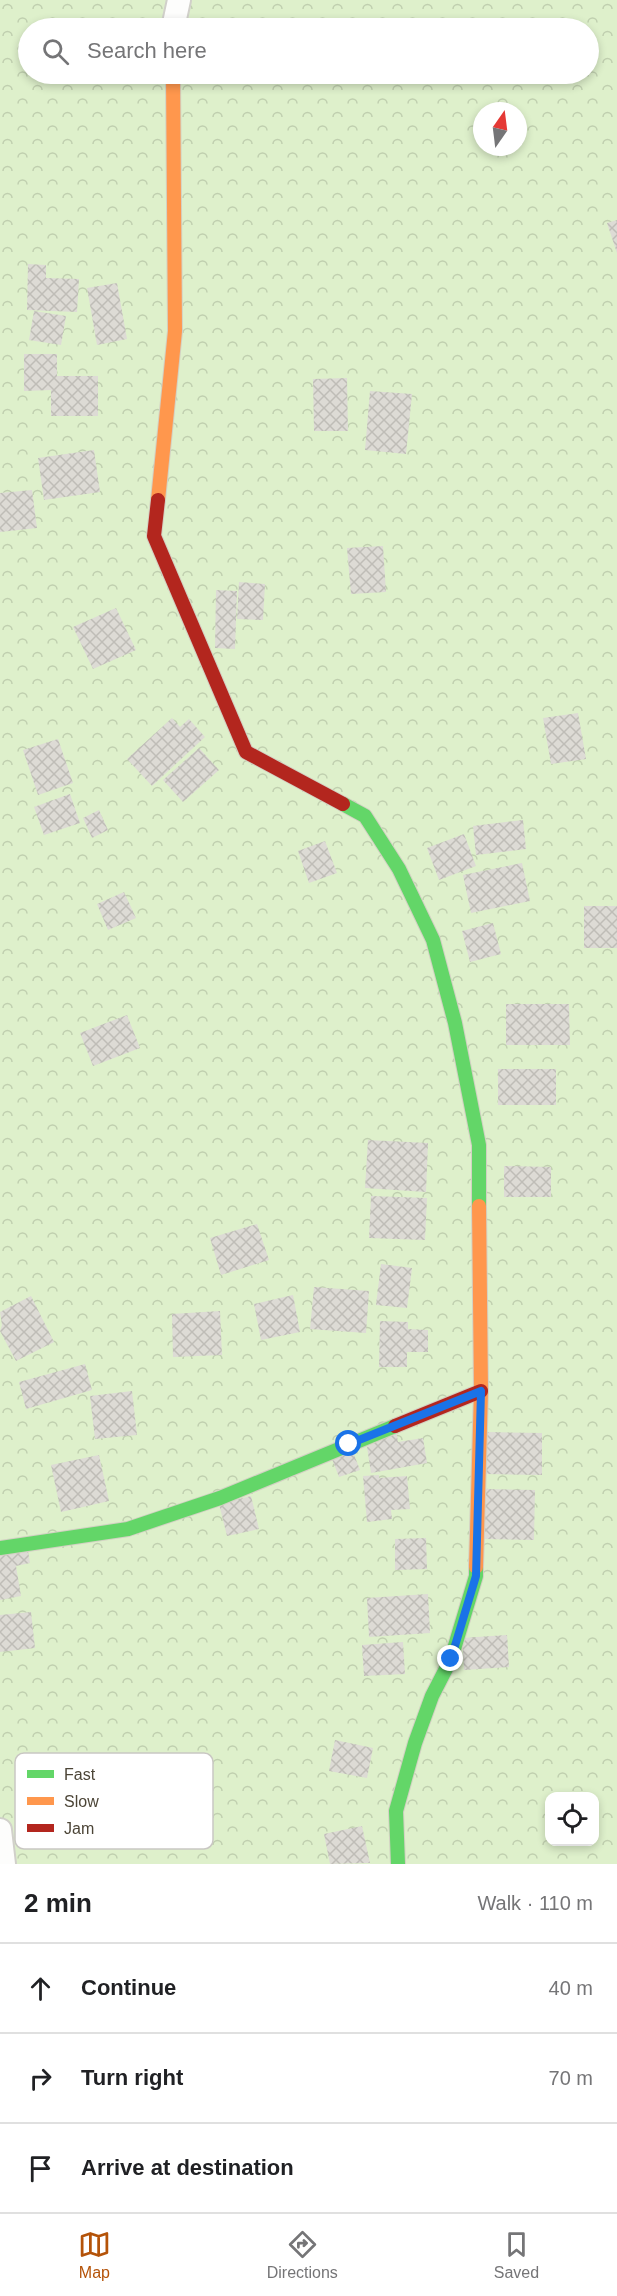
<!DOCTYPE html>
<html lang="en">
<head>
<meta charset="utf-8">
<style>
	:root { --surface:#fff; --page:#f2f2f2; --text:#202124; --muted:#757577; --line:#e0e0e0; --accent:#b45309 }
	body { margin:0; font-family:Helvetica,sans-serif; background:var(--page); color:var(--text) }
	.controls { position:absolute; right:18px; bottom:18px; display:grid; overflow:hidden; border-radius:12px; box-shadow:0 3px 9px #0003 }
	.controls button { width:54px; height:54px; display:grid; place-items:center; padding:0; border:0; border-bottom:2px solid var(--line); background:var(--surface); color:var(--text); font:30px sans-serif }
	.compass { position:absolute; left:473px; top:102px; width:54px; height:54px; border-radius:50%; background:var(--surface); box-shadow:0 3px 9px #0003; rotate:14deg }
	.stop { position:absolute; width:18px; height:18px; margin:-14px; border:4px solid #1a73e8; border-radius:50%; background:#fff }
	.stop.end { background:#1a73e8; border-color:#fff; box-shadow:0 2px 6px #0008 }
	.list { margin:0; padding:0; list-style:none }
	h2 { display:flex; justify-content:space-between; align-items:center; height:78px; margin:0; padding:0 24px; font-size:26px }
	h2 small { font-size:20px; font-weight:400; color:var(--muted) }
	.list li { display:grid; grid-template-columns:39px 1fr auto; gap:18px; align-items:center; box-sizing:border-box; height:90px; padding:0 24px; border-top:2px solid var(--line) }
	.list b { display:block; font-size:22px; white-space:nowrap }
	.list em { font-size:20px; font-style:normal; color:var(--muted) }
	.icon { flex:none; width:33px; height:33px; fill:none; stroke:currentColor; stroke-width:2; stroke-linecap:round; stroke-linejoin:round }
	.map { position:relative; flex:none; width:617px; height:1864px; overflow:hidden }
	.search { position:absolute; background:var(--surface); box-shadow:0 3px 9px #0003; left:18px; right:18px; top:18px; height:66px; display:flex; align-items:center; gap:15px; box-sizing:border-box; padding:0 21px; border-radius:33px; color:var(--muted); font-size:22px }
	.sheet { height:348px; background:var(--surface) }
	nav { display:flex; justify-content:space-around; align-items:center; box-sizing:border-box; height:84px; border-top:2px solid var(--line); background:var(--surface); font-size:16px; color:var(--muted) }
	nav a { display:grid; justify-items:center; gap:3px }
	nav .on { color:var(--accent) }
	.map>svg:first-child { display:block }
	.forest { fill:url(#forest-crowns); fill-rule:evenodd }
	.building { fill:url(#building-cross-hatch) }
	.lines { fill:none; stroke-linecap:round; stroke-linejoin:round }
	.street-casing { stroke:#d1d0ca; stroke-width:26 }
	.fast-casing { stroke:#d3d0c3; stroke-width:16 }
	.slow-casing { stroke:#d3d0c3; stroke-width:16 }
	.jam-casing { stroke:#d3d0c3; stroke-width:16 }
	.street { stroke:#fdfdfc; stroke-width:22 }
	.fast { stroke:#63d668; stroke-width:14 }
	.slow { stroke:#ff974d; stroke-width:14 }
	.jam { stroke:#b3261e; stroke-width:14 }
	.route { stroke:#1a73e8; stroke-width:8 }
	.key { fill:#fff; stroke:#c9c7c3; stroke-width:1.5 }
	.key-label { font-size:16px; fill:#4c4537 }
</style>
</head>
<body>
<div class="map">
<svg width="617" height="1864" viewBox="0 0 617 1864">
	<defs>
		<pattern id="forest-crowns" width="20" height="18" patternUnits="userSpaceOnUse" patternTransform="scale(1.5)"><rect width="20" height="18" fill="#def0cb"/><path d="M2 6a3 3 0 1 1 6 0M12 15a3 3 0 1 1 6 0" fill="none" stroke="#c0cfaf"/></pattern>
		<pattern id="building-cross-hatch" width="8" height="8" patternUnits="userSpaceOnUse" patternTransform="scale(1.5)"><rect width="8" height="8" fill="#dddbd5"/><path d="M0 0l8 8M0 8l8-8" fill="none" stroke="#bfbdb7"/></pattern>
	</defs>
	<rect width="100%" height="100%" fill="#f3f2ed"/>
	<!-- forest -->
	<path class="forest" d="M0,0H617V1864H0ZM28,28H588V74H28ZM482,111H518V147H482ZM550,1796H594V1842H550Z"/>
	<!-- building -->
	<path class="building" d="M617,220V253L607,223Z
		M28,264L46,265V278L79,279L77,312L27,310Z
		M117,283L127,339L97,345L87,288Z
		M34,311L66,316L61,345L29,340Z
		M24,354H57V376H98V416H51V390L24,391Z
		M347,378L348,431H314L313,379Z
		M370,391L412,394L406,454L365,450Z
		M94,450L100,492L44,500L38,458Z
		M32,490L37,528L0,532V493Z
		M383,546L386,592L351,594L347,548Z
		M239,582L265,584L263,620L237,619Z
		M216,590L237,591L235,649L215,648Z
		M116,608L136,650L93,669L73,627Z
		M578,713L586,759L551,764L543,718Z
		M172,718L180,727L189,719L205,737L152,786L127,759Z
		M58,739L73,783L38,795L23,750Z
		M199,748L219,770L183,802L163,780Z
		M70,794L80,823L44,835L34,807Z
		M99,810L108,830L92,838L83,818Z
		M523,820L526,849L476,855L473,826Z
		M464,834L476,866L439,880L427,848Z
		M325,841L337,873L309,883L298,851Z
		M522,863L530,901L471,913L463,875Z
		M124,892L136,918L108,930L97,904Z
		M584,906H617V948H584Z
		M493,923L501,954L470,962L462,931Z
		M506,1004H569L570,1045H506Z
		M127,1015L140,1048L93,1066L80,1033Z
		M498,1069H556V1105H498Z
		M368,1140L428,1143L426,1192L365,1188Z
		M504,1166L551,1167V1197H504Z
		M371,1196L427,1198L425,1240L369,1238Z
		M257,1224L269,1260L221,1275L210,1238Z
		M381,1264L412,1268L407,1308L376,1305Z
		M314,1287L369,1291L366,1333L310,1329Z
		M293,1295L300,1332L261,1340L254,1304Z
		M31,1296L54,1342L16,1361L0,1331L2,1325L0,1312Z
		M220,1311L222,1355L173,1357L172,1314Z
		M380,1321L408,1322V1329L428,1330V1352H407V1367H379Z
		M85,1364L92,1390L26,1409L19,1382Z
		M132,1391L137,1435L95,1439L90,1396Z
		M396,1430L398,1442L423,1438L427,1463L371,1473L367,1447Z
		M487,1432L542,1433V1475L486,1474Z
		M353,1452L360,1470L339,1477L332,1459Z
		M99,1455L109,1501L61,1512L51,1465Z
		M379,1475V1478L407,1476L410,1509L391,1510L392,1519L367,1522L363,1476Z
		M484,1489L535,1490L534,1540L483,1539Z
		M251,1496L259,1529L227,1536L219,1504Z
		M426,1538L427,1569L395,1570V1539Z
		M27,1545L30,1563L16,1566L21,1596L0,1600V1550Z
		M428,1594L430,1633L369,1637L367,1598Z
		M31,1612L35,1648L0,1652V1615Z
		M507,1635L509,1667L464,1670L462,1638Z
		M403,1642L405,1674L364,1676L362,1645Z
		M335,1740L373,1748L367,1778L329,1771Z
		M362,1826L370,1863L330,1864L324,1834Z"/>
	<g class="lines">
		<!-- street casing -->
		<g class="street-casing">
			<path id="street" d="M173,28L179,0
				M0,1830L4,1864"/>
		</g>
		<!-- fast casing -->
		<g class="fast-casing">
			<path id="fast" d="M343,804L365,816L399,869L433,940L455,1023L479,1145V1206
				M0,1548L128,1529L220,1498L395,1426
				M398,1864L396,1811L415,1743L432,1696L451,1659L476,1576V1567"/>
		</g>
		<!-- slow casing -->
		<g class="slow-casing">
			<path id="slow" d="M158,500L175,331L173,74
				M476,1567L481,1391L479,1206"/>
		</g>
		<!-- jam casing -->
		<g class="jam-casing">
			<path id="jam" d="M158,500L154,536L246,752L343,804
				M395,1426L481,1391"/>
		</g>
		<!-- street -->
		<use href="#street" class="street"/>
		<!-- fast -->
		<use href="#fast" class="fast"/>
		<!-- slow -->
		<use href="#slow" class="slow"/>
		<!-- jam -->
		<use href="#jam" class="jam"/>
	</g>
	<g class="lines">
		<!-- route -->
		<path class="route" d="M349,1444L481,1391L476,1576L451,1659"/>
	</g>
	<!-- legend -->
	<rect x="15" y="1753" width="198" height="96" rx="9" class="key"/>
	<rect x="27" y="1770" width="27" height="8" fill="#63d668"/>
	<rect x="27" y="1797" width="27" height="8" fill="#ff974d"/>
	<rect x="27" y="1824" width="27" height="8" fill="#b3261e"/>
	<g class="key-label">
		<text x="64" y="1780">Fast</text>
		<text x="64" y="1807">Slow</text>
		<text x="64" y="1834">Jam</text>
	</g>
</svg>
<div class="controls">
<button><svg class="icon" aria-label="locate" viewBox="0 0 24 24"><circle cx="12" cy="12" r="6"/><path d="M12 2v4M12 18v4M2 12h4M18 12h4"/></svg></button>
</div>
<svg class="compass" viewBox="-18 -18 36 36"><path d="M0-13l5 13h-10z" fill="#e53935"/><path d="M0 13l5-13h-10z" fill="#757577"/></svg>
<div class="stop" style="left:349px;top:1444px"></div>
<div class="stop end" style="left:451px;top:1659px"></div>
<div class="search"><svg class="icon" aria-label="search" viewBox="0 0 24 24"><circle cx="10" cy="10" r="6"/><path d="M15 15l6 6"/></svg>Search here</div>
</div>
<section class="sheet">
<h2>2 min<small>Walk · 110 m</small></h2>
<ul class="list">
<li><svg class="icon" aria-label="ahead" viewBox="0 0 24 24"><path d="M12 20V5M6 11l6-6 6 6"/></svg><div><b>Continue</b></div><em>40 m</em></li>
<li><svg class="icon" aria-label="right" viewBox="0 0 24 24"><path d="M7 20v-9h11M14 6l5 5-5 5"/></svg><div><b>Turn right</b></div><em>70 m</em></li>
<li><svg class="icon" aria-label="arrive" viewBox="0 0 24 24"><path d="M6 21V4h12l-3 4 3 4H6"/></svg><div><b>Arrive at destination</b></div></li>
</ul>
</section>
<nav>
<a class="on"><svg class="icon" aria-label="map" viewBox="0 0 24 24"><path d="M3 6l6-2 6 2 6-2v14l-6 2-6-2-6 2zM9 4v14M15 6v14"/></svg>Map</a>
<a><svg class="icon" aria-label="directions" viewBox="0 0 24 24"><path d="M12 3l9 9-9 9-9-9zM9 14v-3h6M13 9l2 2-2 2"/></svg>Directions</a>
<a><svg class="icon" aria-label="saved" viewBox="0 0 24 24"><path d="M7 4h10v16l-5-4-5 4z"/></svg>Saved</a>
</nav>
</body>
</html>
